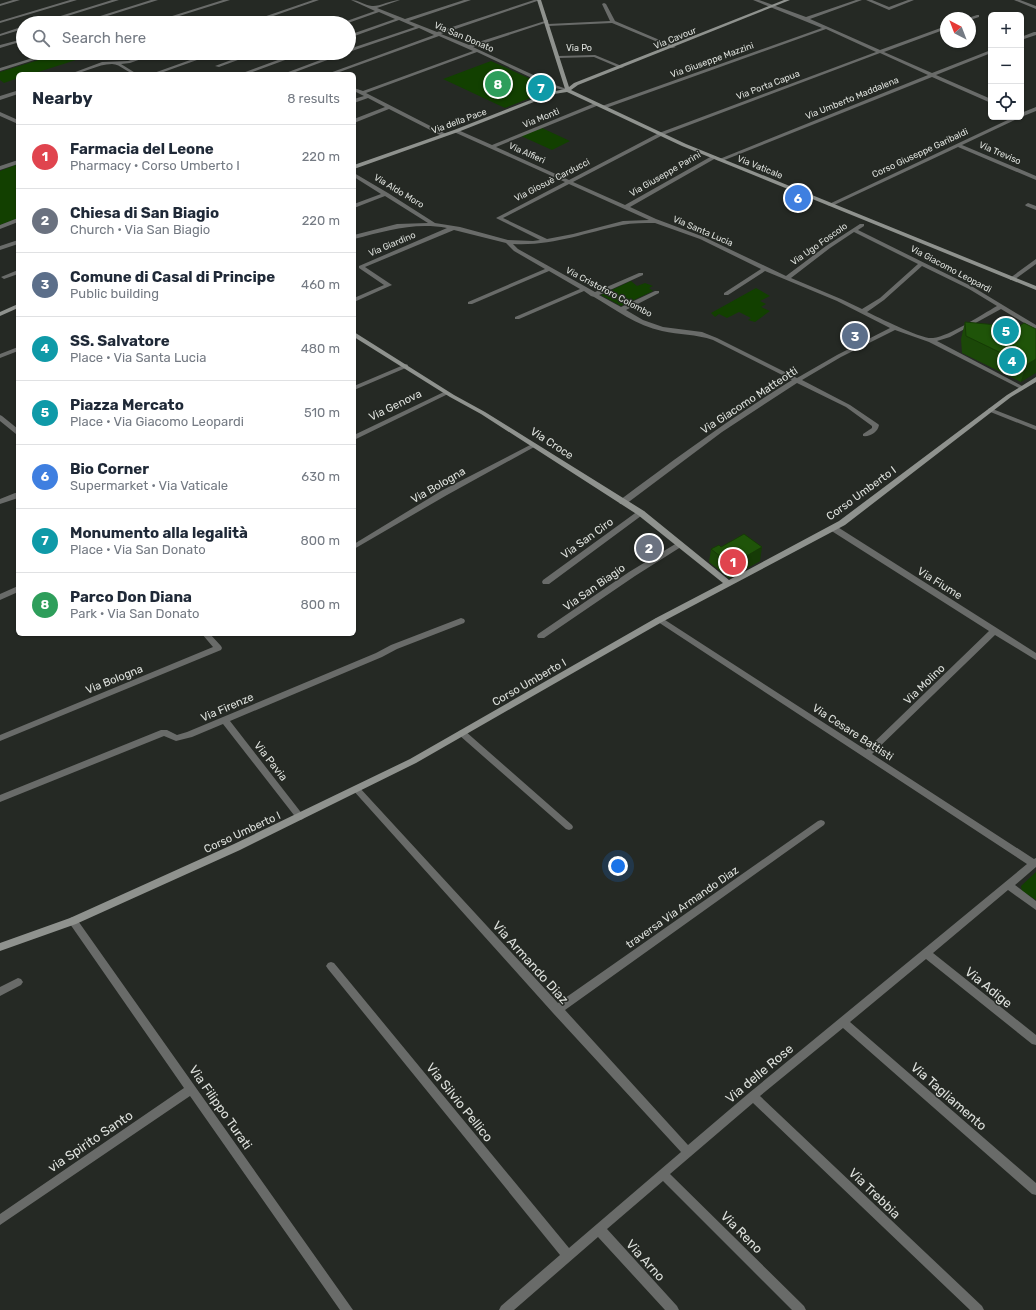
<!DOCTYPE html>
<html lang="en">
<head>
<meta charset="utf-8">
<style>
	:root { --surface:#fff; --page:#f2f2f3; --text:#1f2937; --muted:#747a83; --line:#e0e1e3; --accent:#62648e }
	body { margin:0; font-family:Rubik,sans-serif; background:var(--page); color:var(--text) }
	.controls { position:absolute; right:12px; top:12px; display:grid; overflow:hidden; border-radius:6px; box-shadow:0 1px 3px #0004 }
	.controls button { width:36px; height:36px; display:grid; place-items:center; padding:0; border:0; border-bottom:1px solid var(--line); background:var(--surface); color:var(--text); font:20px sans-serif }
	.compass { position:absolute; left:940px; top:12px; width:36px; height:36px; border-radius:50%; background:var(--surface); box-shadow:0 1px 3px #0004; rotate:318deg }
	.you { position:absolute; left:618px; top:866px; width:14px; height:14px; margin:-10px; border:3px solid #fff; border-radius:50%; background:#1a73e8; box-shadow:0 0 0 6px #1a73e833 }
	.badge { display:grid; place-items:center; width:26px; height:26px; border-radius:50%; background:var(--accent); color:#fff; font-size:13px; font-weight:700 }
	.pin { position:absolute; translate:-50% -50%; border:2px solid #fff; box-shadow:0 1px 4px #0006 }
	.list { margin:0; padding:0; list-style:none }
	h2 { display:flex; justify-content:space-between; align-items:center; height:52px; margin:0; padding:0 16px; font-size:17px }
	h2 small { font-size:13px; font-weight:400; color:var(--muted) }
	.list li { display:grid; grid-template-columns:26px 1fr auto; gap:12px; align-items:center; box-sizing:border-box; height:64px; padding:0 16px; border-top:1px solid var(--line) }
	.list b { display:block; font-size:15px; white-space:nowrap }
	.list p { margin:0; font-size:13px; white-space:nowrap; color:var(--muted) }
	.list em { font-size:13px; font-style:normal; color:var(--muted) }
	.icon { flex:none; width:22px; height:22px; fill:none; stroke:currentColor; stroke-width:2; stroke-linecap:round; stroke-linejoin:round }
	.map { position:relative; flex:none; width:1036px; height:1310px; overflow:hidden }
	.search { position:absolute; background:var(--surface); box-shadow:0 1px 3px #0004; left:16px; top:16px; width:340px; height:44px; display:flex; align-items:center; gap:10px; box-sizing:border-box; padding:0 14px; border-radius:22px; color:var(--muted); font-size:15px }
	.panel { position:absolute; background:var(--surface); box-shadow:0 1px 3px #0004; left:16px; top:72px; width:340px; height:564px; border-radius:6px }
	.map>svg:first-child { display:block }
	.green { fill:#124000 }
	.lines { fill:none; stroke-linecap:round; stroke-linejoin:round }
	.street { fill:#696b69; fill-rule:evenodd }
	.secondary { fill:#8f928e; fill-rule:evenodd }
	.wall { fill:#1b4808 }
	.shaded-wall { fill:#163b06 }
	.building { fill:#1f5409; stroke:#163b06 }
	.labels { text-anchor:middle; stroke-width:3; stroke-linejoin:round; paint-order:stroke }
	.far-street-label { font-size:9px; fill:#dde0dc; stroke:#252924 }
	.street-label { font-size:11px; fill:#dde0dc; stroke:#252924 }
	.near-street-label { font-size:13px; fill:#dde0dc; stroke:#252924 }
</style>
</head>
<body>
<div class="map">
<svg width="1036" height="1310" viewBox="0 0 1036 1310">
	<rect width="100%" height="100%" fill="#252924"/>
	<!-- green -->
	<path class="green" d="M61,53H98L32,74H18V78L4,83L0,80V72Z
		M491,61L553,89L505,108L443,79Z
		M542,128L570,141L552,150L521,136Z
		M18,164V218L0,225V171Z
		M631,281L637,286L645,283L653,286L649,288L653,291L621,306L601,295Z
		M756,288L770,296L760,301L766,304L761,307L770,311L755,322L748,320L751,318L739,312L727,318L719,314L715,317L711,313Z
		M1036,872V900L1022,891L1021,886Z"/>
	<g class="lines">
		<!-- street -->
		<path class="street" d="M13,0H20L0,6V4Z
			M70,0H77L0,23V21Z
			M112,0H119L45,23H38Z
			M151,0H158L85,23H78Z
			M223,0H230L157,23H150Z
			M313,0H319L253,23H246Z
			M351,0C359,0 364,5 372,6C378,7 391,0 400,0L377,8L405,19L464,0H471L409,21L437,32L534,0H540L441,34L469,45L548,20V22L473,47L555,85L570,90L568,91L551,87L477,52L366,93L446,134V136H442L389,109L354,123V119L385,107L368,98L354,103V99L364,96L354,91V88L363,91L473,51L439,36L334,74H327L434,35L419,28L349,52V49L415,27L399,20L349,38V35L395,19L379,12L348,23H341L375,11Z
			M753,0H759L806,17L856,0H862L810,19L880,50L946,26V29L884,52L932,73L991,50V53L936,75L991,99V103L932,77L722,161L717,160L928,75L880,53L663,135L573,182L625,205L712,156H716V158L630,207L656,219L704,237L786,276L826,246L860,224H864V226L858,230L973,287L1036,325V330L1034,329L1001,309L950,337L937,341L1024,387L1021,389L1019,388L929,342L895,330L841,357L802,380L850,405L878,424L879,425C878,432 870,437 863,436V434L872,428V426L846,407L797,383L722,432L626,504H620L619,502L620,500C676,458 732,417 792,380L713,340C696,334 679,335 662,331C637,326 615,309 594,297L591,296L584,291L519,319H515V317L580,289L549,271L472,304H468V302L545,269L514,251L506,243L454,230L365,267L392,285L354,302V298L384,285L359,268V266L447,228C414,222 386,231 354,239V235L397,224L428,223L385,196L354,208V204L381,194L354,177V173L388,193L435,223L460,227L508,240L533,241L540,240L496,218L565,182L454,132V130H458L492,145L595,103H599V105L496,147L569,180L659,133L876,52L826,29L606,108H602V106L822,28ZM569,184L649,220L623,221L573,234L547,239L503,218ZM655,223L700,239L761,269L724,293V295H728L765,271L837,301L890,328L837,355L797,378L717,338L702,332L663,327L643,320L626,310L659,293V291H655L621,307L599,295L643,275V273H639L595,292L518,249L513,244C553,246 584,233 622,225C632,223 644,223 655,223ZM854,232L918,264L880,298L862,309L841,299L791,278L830,248ZM922,266L969,289L997,306C981,315 950,336 933,338C922,340 878,317 867,312L884,300Z
			M866,0H872L889,7L908,0H914L889,10Z
			M1014,0H1020L1036,6V9Z
			M604,3L606,4L615,21L676,47L672,48L612,23L548,26L546,25L548,24L610,21L602,4Z
			M977,15H979V17L970,20V18H968Z
			M21,27H23V29L0,36V34Z
			M1034,32H1036V35L1021,40V37Z
			M23,39V41L0,48V45Z
			M49,53H56L0,71V68Z
			M151,53H158L130,63L121,64L137,74C127,74 121,64 112,64C97,64 84,74 70,74L102,62L128,61Z
			M250,53H257L219,67L215,66Z
			M297,53H304L247,74H240Z
			M339,53H346L290,74H283Z
			M595,55L624,67L620,68L594,57L558,58L556,57L558,56Z
			M193,59L197,60L158,74H151Z
			M16,91H18V94L0,100V96Z
			M1036,107V111L1021,117V113Z
			M0,112L18,120V124L0,116Z
			M1014,117H1021L962,145L1036,176V180L958,147L832,206L827,205Z
			M18,160V164L0,170V166Z
			M1028,203L1036,206V210L1026,206L1025,205Z
			M18,218V222L0,229V225Z
			M18,240V244L0,250V246Z
			M1036,259V264L1014,280H1010V278Z
			M18,270V274L4,279L1,277Z
			M18,347V351L0,358V354Z
			M406,364L408,365V367L354,390V386Z
			M446,391L449,393L448,394L354,440V435Z
			M990,408L1036,426V430L988,411V409Z
			M0,415L2,416L18,429V435L16,434L0,421Z
			M534,443L537,445L536,446L447,495L354,549V544L441,491Z
			M15,493H18V498L0,504V499Z
			M638,511H644L645,513L549,584H543L542,582L543,580Z
			M830,526H836L1036,653V660L995,635L872,754L1034,859L1036,858V867L1015,885L1036,901V910L1008,890L933,953L1036,1035V1045L1032,1044L926,959L850,1022L1036,1183V1195L1032,1194L843,1028L760,1096L982,1306L984,1310H970L753,1103L670,1174L804,1306L806,1310H792L663,1181L607,1229L677,1306L679,1310H665L598,1237L514,1310H499L501,1306L560,1255L328,969L326,966L328,963L331,962L334,963L569,1248L681,1152L553,1013L352,789L353,787H359L558,1003L818,821L821,820L824,821L825,823L824,825L565,1010L688,1145L749,1093L1027,864L655,620L656,618H662L866,750L989,631L830,530L829,528Z
			M677,543H680L684,545L635,576L544,638H538L537,636L538,634L629,572Z
			M18,586V592L0,600V594Z
			M461,618L464,619L465,621L464,623L397,649L382,657L230,721L303,815L304,817L303,819L300,820L297,819L223,724L192,737L176,741L164,736L0,802V795L161,730H167L177,735L187,732L376,653L391,645Z
			M202,634H210L221,646L222,648L221,650L0,741V735L213,647Z
			M462,730L465,731L572,825L573,827L572,829L569,830L566,829L459,735L458,733L459,731Z
			M73,917L76,918L353,1310H340L190,1096L0,1225V1214L184,1088L70,924L68,921L70,918Z
			M18,978L21,979L23,982L21,985L0,996V987Z"/>
		<!-- secondary -->
		<path class="secondary" d="M537,0H541L569,87L574,83L784,0H790L578,85L571,90L686,144L1036,286V290L682,146L567,92L554,94L458,132L354,169V165L454,130L551,92L565,89Z
			M18,304V308L0,316V312Z
			M354,332L454,395L485,412L644,511L729,580L839,521L1007,395L1036,377V382L1011,397L845,525L662,622L416,763L240,850L76,924L0,951V943L70,918L234,844L410,759L656,618L723,583L638,515L481,414L450,397L354,337Z"/>
	</g>
	<!-- wall -->
	<path class="wall" d="M965,322L1015,329H1036L1021,382L962,353L961,339Z
		M721,547L760,561L729,578L709,562L711,549Z"/>
	<!-- shaded-wall -->
	<path class="shaded-wall" d="M1036,359V373L1021,382L1026,365Z
		M762,547L760,561L729,578L731,565Z"/>
	<!-- building -->
	<path class="building" d="M965,322L1008,326L1015,329L1024,323L1036,329V359L1026,365L966,336Z
		M744,534L762,547L731,565L711,549L719,545L721,547Z"/>
	<g class="labels">
		<!-- far-street labels -->
		<g class="far-street-label">
			<text transform="translate(464 37) rotate(23)" y="3">Via San Donato</text>
			<text transform="translate(675 38) rotate(-22)" y="3">Via Cavour</text>
			<text x="579" y="51">Via Po</text>
			<text transform="translate(712 60) rotate(-20)" y="3">Via Giuseppe Mazzini</text>
			<text transform="translate(768 85) rotate(-21)" y="3">Via Porta Capua</text>
			<text transform="translate(852 98) rotate(-22)" y="3">Via Umberto Maddalena</text>
			<text transform="translate(541 118) rotate(-22)" y="3">Via Monti</text>
			<text transform="translate(459 121) rotate(-20)" y="3">Via della Pace</text>
			<text transform="translate(527 153) rotate(24)" y="3">Via Alfieri</text>
			<text transform="translate(920 153) rotate(-25)" y="3">Corso Giuseppe Garibaldi</text>
			<text transform="translate(1000 153) rotate(23)" y="3">Via Treviso</text>
			<text transform="translate(760 167) rotate(22)" y="3">Via Vaticale</text>
			<text transform="translate(665 174) rotate(-30)" y="3">Via Giuseppe Parini</text>
			<text transform="translate(552 180) rotate(-27)" y="3">Via Giosuè Carducci</text>
			<text transform="translate(399 191) rotate(31)" y="3">Via Aldo Moro</text>
			<text transform="translate(703 231) rotate(23)" y="3">Via Santa Lucia</text>
			<text transform="translate(392 244) rotate(-23)" y="3">Via Giardino</text>
			<text transform="translate(819 244) rotate(-35)" y="3">Via Ugo Foscolo</text>
			<text transform="translate(951 269) rotate(28)" y="3">Via Giacomo Leopardi</text>
			<text transform="translate(609 292) rotate(28)" y="3">Via Cristoforo Colombo</text>
		</g>
		<!-- street labels -->
		<g class="street-label">
			<text transform="translate(749 400) rotate(-33)" y="4">Via Giacomo Matteotti</text>
			<text transform="translate(395 405) rotate(-26)" y="4">Via Genova</text>
			<text transform="translate(552 443) rotate(33)" y="4">Via Croce</text>
			<text transform="translate(438 485) rotate(-30)" y="4">Via Bologna</text>
			<text transform="translate(861 493) rotate(-36)" y="4">Corso Umberto I</text>
			<text transform="translate(587 538) rotate(-36)" y="4">Via San Ciro</text>
			<text transform="translate(940 583) rotate(32)" y="4">Via Fiume</text>
			<text transform="translate(594 587) rotate(-35)" y="4">Via San Biagio</text>
			<text transform="translate(114 679) rotate(-22)" y="4">Via Bologna</text>
			<text transform="translate(529 682) rotate(-30)" y="4">Corso Umberto I</text>
			<text transform="translate(924 684) rotate(-44)" y="4">Via Molino</text>
			<text transform="translate(227 707) rotate(-23)" y="4">Via Firenze</text>
			<text transform="translate(853 732) rotate(33)" y="4">Via Cesare Battisti</text>
			<text transform="translate(271 761) rotate(52)" y="4">Via Pavia</text>
			<text transform="translate(242 832) rotate(-25)" y="4">Corso Umberto I</text>
			<text transform="translate(682 907) rotate(-35)" y="4">traversa Via Armando Diaz</text>
		</g>
		<!-- near-street labels -->
		<g class="near-street-label">
			<text transform="translate(531 962) rotate(48)" y="5">Via Armando Diaz</text>
			<text transform="translate(989 987) rotate(39)" y="5">Via Adige</text>
			<text transform="translate(759 1073) rotate(-40)" y="5">Via delle Rose</text>
			<text transform="translate(949 1096) rotate(41)" y="5">Via Tagliamento</text>
			<text transform="translate(460 1102) rotate(51)" y="5">Via Silvio Pellico</text>
			<text transform="translate(221 1107) rotate(55)" y="5">Via Filippo Turati</text>
			<text transform="translate(90 1141) rotate(-34)" y="5">via Spirito Santo</text>
			<text transform="translate(875 1193) rotate(44)" y="5">Via Trebbia</text>
			<text transform="translate(742 1232) rotate(45)" y="5">Via Reno</text>
			<text transform="translate(646 1260) rotate(48)" y="5">Via Arno</text>
		</g>
	</g>
</svg>
<div class="controls">
<button>+</button>
<button>−</button>
<button><svg class="icon" aria-label="locate" viewBox="0 0 24 24"><circle cx="12" cy="12" r="6"/><path d="M12 2v4M12 18v4M2 12h4M18 12h4"/></svg></button>
</div>
<svg class="compass" viewBox="-18 -18 36 36"><path d="M0-13l5 13h-10z" fill="#e53935"/><path d="M0 13l5-13h-10z" fill="#747a83"/></svg>
<div class="you"></div>
<div class="pin badge" style="left:733px;top:562px;background:#e0444e">1</div>
<div class="pin badge" style="left:649px;top:548px;background:#6b7280">2</div>
<div class="pin badge" style="left:855px;top:336px;background:#5c6f8a">3</div>
<div class="pin badge" style="left:1012px;top:361px;background:#0f9aa8">4</div>
<div class="pin badge" style="left:1006px;top:331px;background:#0f9aa8">5</div>
<div class="pin badge" style="left:798px;top:198px;background:#3f7fe0">6</div>
<div class="pin badge" style="left:541px;top:88px;background:#0f9aa8">7</div>
<div class="pin badge" style="left:498px;top:84px;background:#2e9e5b">8</div>
<div class="search"><svg class="icon" aria-label="search" viewBox="0 0 24 24"><circle cx="10" cy="10" r="6"/><path d="M15 15l6 6"/></svg>Search here</div>
<section class="panel">
<h2>Nearby<small>8 results</small></h2>
<ul class="list">
<li><span class="badge" style="background:#e0444e">1</span><div><b>Farmacia del Leone</b><p>Pharmacy · Corso Umberto I</p></div><em>220 m</em></li>
<li><span class="badge" style="background:#6b7280">2</span><div><b>Chiesa di San Biagio</b><p>Church · Via San Biagio</p></div><em>220 m</em></li>
<li><span class="badge" style="background:#5c6f8a">3</span><div><b>Comune di Casal di Principe</b><p>Public building</p></div><em>460 m</em></li>
<li><span class="badge" style="background:#0f9aa8">4</span><div><b>SS. Salvatore</b><p>Place · Via Santa Lucia</p></div><em>480 m</em></li>
<li><span class="badge" style="background:#0f9aa8">5</span><div><b>Piazza Mercato</b><p>Place · Via Giacomo Leopardi</p></div><em>510 m</em></li>
<li><span class="badge" style="background:#3f7fe0">6</span><div><b>Bio Corner</b><p>Supermarket · Via Vaticale</p></div><em>630 m</em></li>
<li><span class="badge" style="background:#0f9aa8">7</span><div><b>Monumento alla legalità</b><p>Place · Via San Donato</p></div><em>800 m</em></li>
<li><span class="badge" style="background:#2e9e5b">8</span><div><b>Parco Don Diana</b><p>Park · Via San Donato</p></div><em>800 m</em></li>
</ul>
</section>
</div>
</body>
</html>
